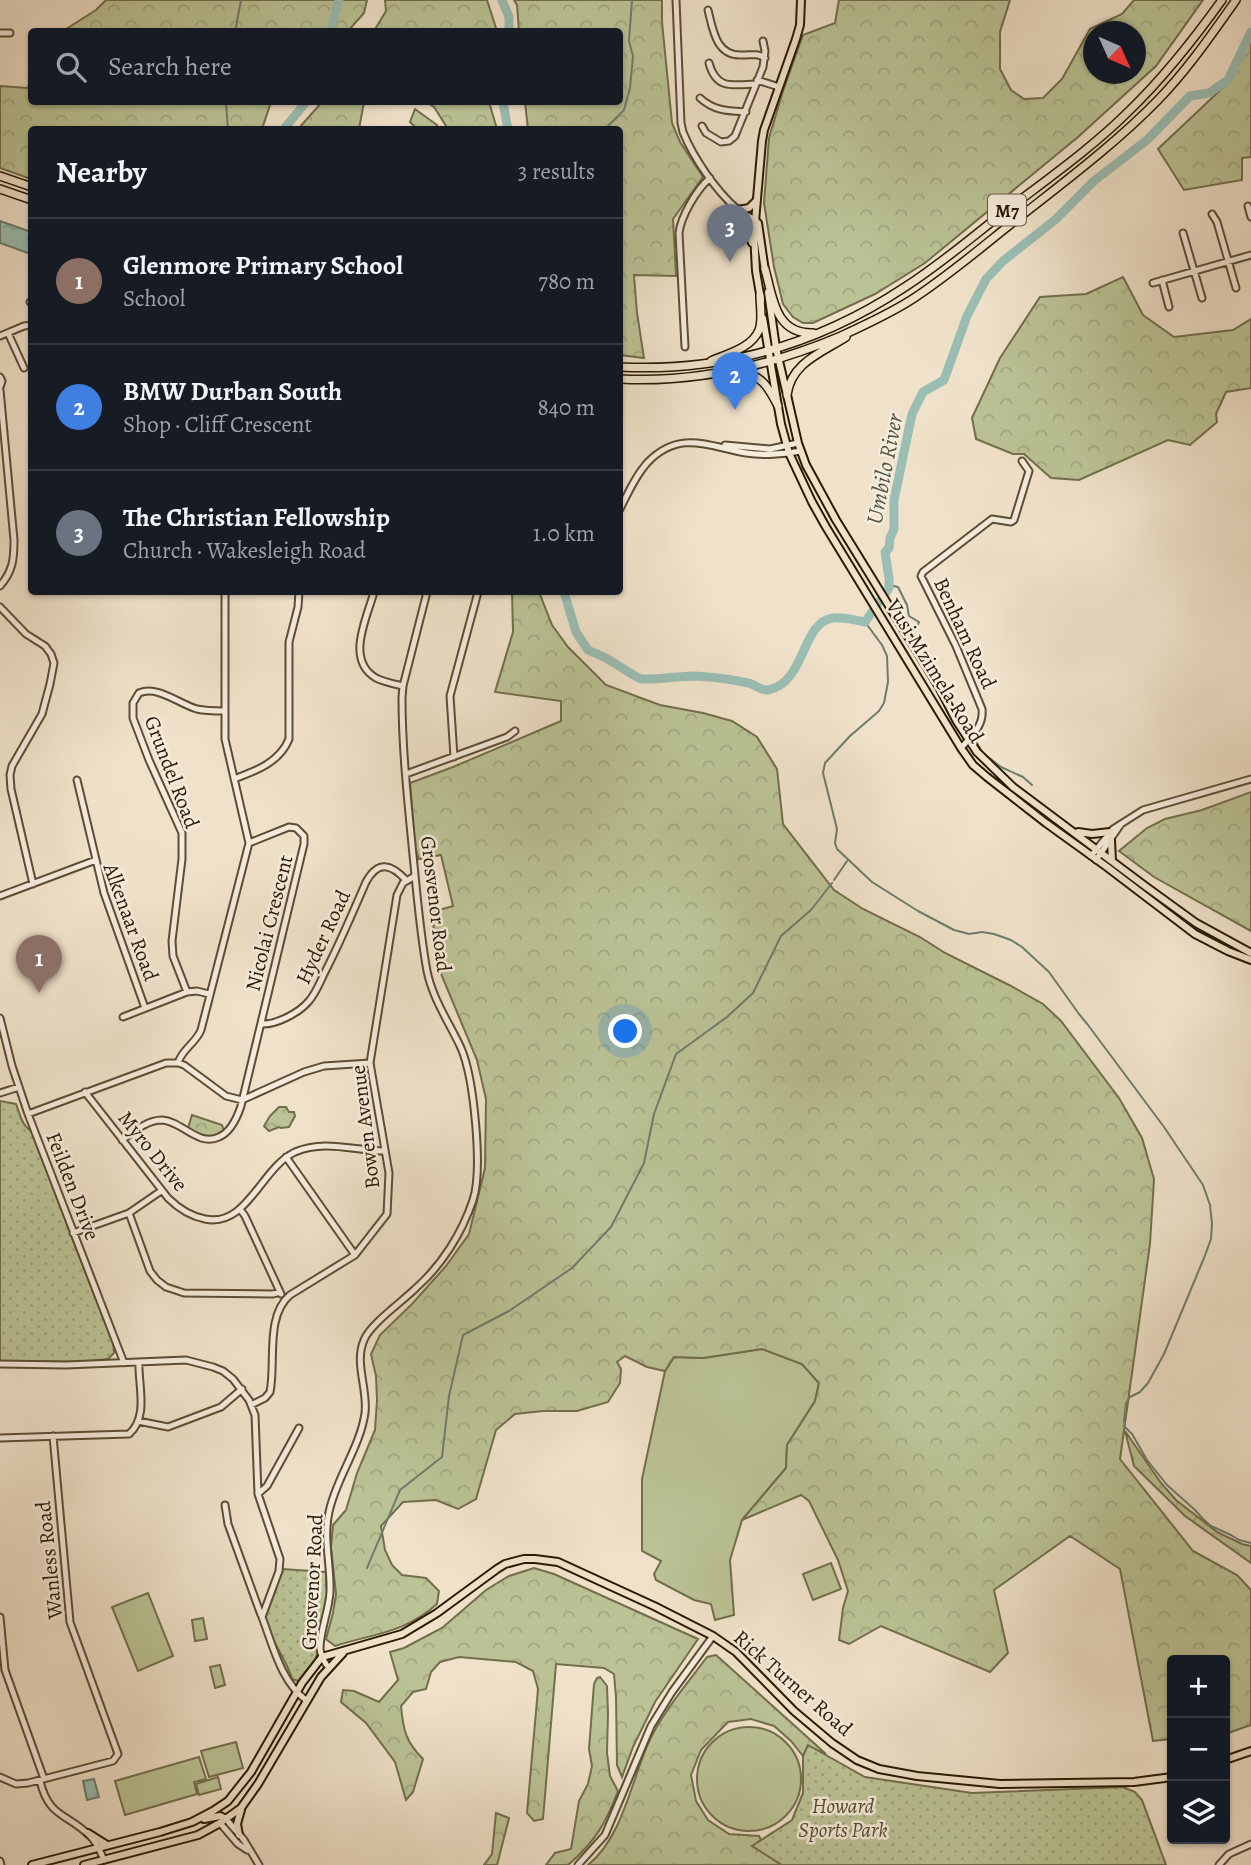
<!DOCTYPE html>
<html lang="en">
<head>
<meta charset="utf-8">
<style>
	:root { --surface:#171b24; --page:#20242c; --text:#f1f3f6; --muted:#9ea1a6; --line:#363941; --accent:#2563eb }
	body { margin:0; font-family:Alegreya,serif; background:var(--page); color:var(--text) }
	.controls { position:absolute; right:21px; bottom:21px; display:grid; overflow:hidden; border-radius:7px; box-shadow:0 2px 5px #0004 }
	.controls button { width:63px; height:63px; display:grid; place-items:center; padding:0; border:0; border-bottom:2px solid var(--line); background:var(--surface); color:var(--text); font:35px sans-serif }
	.compass { position:absolute; left:1083px; top:21px; width:63px; height:63px; border-radius:50%; background:var(--surface); box-shadow:0 2px 5px #0004; rotate:135deg }
	.you { position:absolute; left:626px; top:1032px; width:24px; height:24px; margin:-18px; border:5px solid #fff; border-radius:50%; background:#1a73e8; box-shadow:0 0 0 10px #1a73e833 }
	.badge { display:grid; place-items:center; width:46px; height:46px; border-radius:50%; background:var(--accent); color:#fff; font-size:23px; font-weight:700 }
	.pin { position:absolute; translate:-50% -58px; filter:drop-shadow(0 2px 4px #0008) }
	.pin::after { content:''; position:absolute; top:37px; width:24px; height:21px; background:inherit; clip-path:polygon(0 0,100% 0,50% 100%) }
	.list { margin:0; padding:0; list-style:none }
	h2 { display:flex; justify-content:space-between; align-items:center; height:91px; margin:0; padding:0 28px; font-size:30px }
	h2 small { font-size:23px; font-weight:400; color:var(--muted) }
	.list li { display:grid; grid-template-columns:46px 1fr auto; gap:21px; align-items:center; box-sizing:border-box; height:126px; padding:0 28px; border-top:2px solid var(--line) }
	.list b { display:block; font-size:26px; white-space:nowrap }
	.list p { margin:0; font-size:23px; white-space:nowrap; color:var(--muted) }
	.list em { font-size:23px; font-style:normal; color:var(--muted) }
	.icon { flex:none; width:38px; height:38px; fill:none; stroke:currentColor; stroke-width:2; stroke-linecap:round; stroke-linejoin:round }
	.map { position:relative; flex:none; width:1251px; height:1865px; overflow:hidden }
	.search { position:absolute; background:var(--surface); box-shadow:0 2px 5px #0004; left:28px; top:28px; width:595px; height:77px; display:flex; align-items:center; gap:18px; box-sizing:border-box; padding:0 24px; border-radius:7px; color:var(--muted); font-size:26px }
	.panel { position:absolute; background:var(--surface); box-shadow:0 2px 5px #0004; left:28px; top:126px; width:595px; height:469px; border-radius:7px }
	.map>svg:first-child { display:block }
	.grass { fill:#bbc396; stroke:#726e4c; stroke-width:2 }
	.forest { fill:url(#forest-crowns); stroke:#726e4c; stroke-width:2; fill-rule:evenodd }
	.park { fill:url(#park-dots); stroke:#726e4c; stroke-width:2 }
	.water { fill:url(#water-ripples); stroke:#6d7c6d; stroke-width:2 }
	.lines { fill:none; stroke-linecap:round; stroke-linejoin:round }
	.stream { stroke:#6d7c6d; stroke-width:2 }
	.river { stroke:#9abeb4; stroke-width:9 }
	.minor-casing { stroke:#5c4c34; stroke-width:9 }
	.major-casing { stroke:#2a1a02; stroke-width:10 }
	.highway-casing { stroke:#2a1a02; stroke-width:10 }
	.minor { stroke:#f5ecdd; stroke-width:5 }
	.major { stroke:#f0e2ca; stroke-width:6 }
	.highway { stroke:#f0e2ca; stroke-width:7 }
	.labels { text-anchor:middle; stroke-width:5; stroke-linejoin:round; paint-order:stroke }
	.shield { fill:#f5ecdd; stroke:#675944; stroke-width:2 }
	.shield-label { font-size:19px; font-weight:bold; fill:#2a1a02 }
	.street-label { font-size:21px; fill:#2a1a02; stroke:#f5ecdd }
	.park-label { font-size:21px; font-style:italic; fill:#564d2e; stroke:#f5ecdd }
	.water-label { font-size:23px; font-style:italic; fill:#515340; stroke:#f5ecdd }
</style>
</head>
<body>
<div class="map">
<svg width="1251" height="1865" viewBox="0 0 1251 1865">
	<defs>
		<pattern id="forest-crowns" width="20" height="18" patternUnits="userSpaceOnUse" patternTransform="scale(1.75)"><rect width="20" height="18" fill="#bbc396"/><path d="M2 6a3 3 0 1 1 6 0M12 15a3 3 0 1 1 6 0" fill="none" stroke="#a1a780"/></pattern>
		<pattern id="park-dots" width="8" height="8" patternUnits="userSpaceOnUse" patternTransform="scale(1.75)"><rect width="8" height="8" fill="#bbc396"/><path d="M2 2h.1M6 6h.1" fill="none" stroke="#a1a780" stroke-width="1.8" stroke-linecap="round"/></pattern>
		<pattern id="water-ripples" width="26" height="14" patternUnits="userSpaceOnUse" patternTransform="scale(1.75)"><rect width="26" height="14" fill="#9abeb4"/><path d="M2 4q2-2 4 0t4 0M15 11q2-2 4 0t4 0" fill="none" stroke="#85a399"/></pattern>
	</defs>
	<rect width="100%" height="100%" fill="#f0e2ca"/>
	<filter id="stains"><feTurbulence type="fractalNoise" baseFrequency=".00286" numOctaves="4"/><feColorMatrix values="0 0 0 0 .2 0 0 0 0 .09 0 0 0 0 .02 0 0 0 .5 -.17"/></filter>
	<radialGradient id="worn" r=".72"><stop offset=".6" stop-color="#630" stop-opacity="0"/><stop offset="1" stop-color="#630" stop-opacity=".3"/></radialGradient>
	<!-- grass -->
	<path class="grass" d="M415,109L437,125L438,129H417L410,122Z
		M762,1349L802,1364L819,1383L815,1401L787,1445L786,1468L742,1520L730,1560L734,1615L715,1620L711,1604L694,1600L656,1580L654,1574L661,1561L642,1551V1479L665,1371L674,1357L703,1358Z
		M831,1563L841,1589L813,1600L803,1574Z
		M148,1593L173,1656L138,1671L112,1607Z
		M203,1618L207,1639L195,1641L192,1620Z
		M220,1665L225,1685L215,1688L210,1667Z
		M697 1779a52 52 0 1 1 104 0a52 52 0 1 1-104 0Z
		M236,1742L243,1768L209,1777L201,1751Z
		M199,1757L206,1779L194,1782L197,1794L125,1815L115,1781Z
		M218,1777L221,1789L199,1795L196,1784Z"/>
	<!-- forest -->
	<path class="forest" d="M106,0H367L364,13L348,31H63L96,10Z
		M385,0H487L497,31H374L386,11Z
		M514,0H662V22L672,123L680,142L703,177L673,219L676,276L634,275L637,313L644,358L620,355V130L528,129L525,102H620V32L519,31L517,5Z
		M839,0H1010L1000,32V69L1011,90L1024,99L1043,98L1062,79L1090,29L1122,14L1134,0H1203L1156,66L1078,137L925,263L875,294L813,323H803L793,317L783,304L774,267L764,203L769,138L783,91L803,35L835,23ZM1094,32H1136V74H1094Z
		M1251,34V157L1242,158V180L1184,190L1158,149L1230,81Z
		M31,76L32,102H271L262,129L32,130L31,179L0,168V86L28,88Z
		M322,102H364L359,129H298Z
		M426,102H489L497,129H448L434,107Z
		M1123,277L1143,315L1174,337L1233,330L1251,319V388L1226,392L1216,414L1217,422L1190,445L1168,440L1079,480L1051,478L1024,454H1013L976,439L972,418L1000,358L1040,297L1086,294Z
		M512,592H539L552,625L568,647L606,685L660,705L703,713L732,721L757,737L777,769L783,824L834,890L863,909L920,937L945,953L1011,986L1043,1004L1061,1021L1119,1098L1142,1138L1154,1179L1150,1244L1120,1459L1193,1551L1237,1575L1251,1590V1725L1225,1734V1660H1172V1739L1153,1741L1120,1569L1070,1536L994,1590L1008,1653L990,1672L881,1626L849,1644L839,1640L843,1608L848,1591L838,1560L809,1501L801,1495L742,1520L786,1468L787,1445L815,1401L819,1383L802,1364L762,1349L703,1358L674,1357L665,1371L647,1367L625,1356L617,1362L621,1369L620,1383L608,1402L577,1411H543L515,1414L496,1430L476,1499L458,1509L436,1500L403,1502L381,1526L385,1550L392,1565L402,1575L426,1578L439,1591L437,1604C403,1634 375,1633 335,1646L326,1639L333,1613L336,1594L331,1547L333,1525L346,1510L357,1473L375,1430L377,1400L376,1376L371,1354L380,1335L412,1304L446,1266L469,1234L485,1168L486,1099L477,1060L439,969L432,915L435,911L453,906L441,855L419,859L415,848L410,783L453,767L561,721V701L495,692L513,632Z
		M1251,792V931L1154,877L1119,851L1147,828L1165,819L1202,810Z
		M279,1107H286L289,1112H294L295,1116L289,1127L281,1128L279,1127L269,1131L264,1126L270,1116Z
		M192,1115L222,1125L224,1131C209,1142 202,1136 188,1128Z
		M1125,1431L1161,1483L1176,1500L1217,1532L1242,1544L1251,1546V1563L1185,1516L1134,1466Z
		M534,1568L554,1574L698,1639L655,1702L633,1747L622,1777L617,1765L616,1697L614,1674L604,1668L556,1664L543,1819L534,1821L527,1813L538,1689L533,1671L516,1662L459,1657L440,1662L431,1672L426,1689L413,1692L401,1706C403,1730 406,1742 423,1759L413,1792L406,1800L395,1762L366,1723L341,1702L343,1690L354,1691L379,1702L398,1680L390,1652L404,1648L442,1628L486,1590L509,1576Z
		M716,1655L826,1754L808,1746L803,1756L791,1741L774,1726L751,1719L728,1722L701,1750L691,1775L696,1801L708,1820L729,1834L759,1836L761,1840L753,1846L782,1865H588C621,1839 631,1784 647,1746C661,1714 686,1685 707,1657Z
		M600,1677L607,1686L608,1713L607,1753L610,1776L618,1791C606,1823 595,1842 568,1865H546L555,1853L571,1849L579,1801L588,1784L592,1766L589,1749L594,1684L597,1678Z
		M496,1813L509,1818L497,1865H484L492,1854Z"/>
	<!-- park -->
	<path class="park" d="M0,1101L16,1104C20,1114 22,1128 34,1132L69,1230L113,1342L114,1353L108,1359L83,1362L0,1361Z
		M282,1569L326,1572L327,1597L317,1654L315,1660L298,1681L292,1679C288,1661 265,1633 266,1617C267,1600 279,1586 282,1569Z
		M808,1745L865,1777L972,1793L1123,1787L1135,1792L1142,1800L1166,1865H782L752,1846L792,1820L803,1793V1756Z"/>
	<!-- water -->
	<path class="water" d="M0,221L31,232V254L0,243Z
		M94,1779L99,1797L87,1800L83,1781Z"/>
	<g class="lines">
		<!-- stream -->
		<path class="stream" d="M235,32L241,0
			M226,102L228,130
			M604,130L624,110L630,88L633,56L629,41L632,0
			M889,585L898,587L907,605L909,616L919,622L917,627L913,628L909,635
			M865,622L882,645L887,656L888,682L884,703L879,711L850,736L825,763L823,773L837,829L835,843L837,849L872,882L918,911L954,930L969,934L982,932L994,934L1011,940L1022,947L1049,972L1079,1014L1088,1025L1164,1127L1203,1185L1210,1205L1212,1224L1211,1239L1204,1258L1164,1354L1148,1383L1140,1392L1130,1397L1126,1403L1124,1421L1125,1427L1132,1434L1147,1460L1167,1485L1195,1510L1203,1519L1211,1526L1231,1535L1239,1540L1251,1543
			M934,685L941,698
			M975,740L983,753L1001,767L1023,777L1032,785
			M834,880L847,861
			M367,1568L400,1490L442,1457L449,1396L463,1335L509,1311L572,1268L611,1227L644,1163L654,1114L676,1054L727,1017L753,993L781,936L811,910L832,883"/>
		<!-- river -->
		<path class="river" d="M502,0L509,17V32
			M330,32L339,0
			M503,102L508,130
			M283,130L306,102
			M564,592L576,632L588,650L606,658L635,676L641,679C659,680 677,676 695,676C712,677 731,679 748,683C755,684 760,691 768,690C806,683 801,622 833,618C843,617 855,620 865,622L889,588V578L885,552L889,548L890,538L894,529V500L912,414L923,392L944,380L967,316L986,279L1003,261L1055,220L1094,181L1147,140L1190,96L1209,93L1228,80L1251,32"/>
		<!-- minor casing -->
		<g class="minor-casing">
			<path id="minor" d="M676,0L681,123L683,132C693,157 716,191 737,209C743,214 749,217 756,220
				M708,10C713,30 716,57 743,55C751,55 757,53 765,58
				M0,33H10
				M709,63C716,90 733,85 755,84
				M757,80L779,87
				M700,98C714,111 728,111 746,112
				M702,126L706,133L721,142L729,141L735,136L763,67L765,51L763,41
				M1248,206L1251,217
				M1212,214L1217,222L1236,288
				M1183,233L1202,298
				M1162,280L1169,307
				M1153,283L1251,255
				M30,302L32,303
				M8,333L24,368
				M0,336L24,326L32,325
				M685,347L679,233C681,216 697,189 710,178
				M0,377L2,381L0,387
				M0,390L14,540C14,559 13,571 0,586
				M725,445L770,449L798,443
				M620,509C628,493 636,475 648,462C680,429 710,447 746,453C765,456 782,454 801,451
				M225,592V739L249,843
				M374,592C367,618 345,660 376,678C384,682 394,684 403,686
				M0,607L26,634L45,646L51,654L54,663L50,684L42,714L12,766L10,775L11,789L33,884
				M961,748C971,737 984,726 982,709L956,646L921,576L923,572L992,519L1011,522L1014,520L1029,471L1022,461
				M454,757L450,696L478,592
				M406,774L507,737L515,731
				M234,779C256,771 280,762 289,739V642L298,607L299,592
				M77,780L104,893L145,1008
				M1091,856L1113,829L1143,810L1251,779
				M1096,860L1121,824
				M0,896L96,860
				M187,992L173,956L172,941L182,859V833L149,760L133,718V703L139,693C158,685 179,704 197,709C206,711 215,711 224,711
				M123,1017L187,992L197,991L209,994
				M0,1018L12,1066L28,1114L124,1363
				M261,1024C276,1025 299,1013 309,1001C316,993 320,982 325,972C340,943 353,912 366,882C378,860 391,864 406,880
				M85,1092L168,1198C179,1209 190,1216 205,1219C247,1228 261,1168 295,1152C325,1139 355,1151 385,1151
				M0,1093L19,1087
				M28,1114L166,1063H178L184,1065L226,1096L242,1100L304,1072L324,1066L370,1063
				M122,1140C133,1132 147,1120 162,1120C182,1121 198,1147 219,1137C231,1132 237,1118 241,1106L304,844V836L296,828L289,827L249,843L201,1030C196,1043 182,1049 178,1063
				M286,1157L355,1255
				M240,1209L245,1216L281,1294
				M129,1213L150,1271L157,1280L166,1287L184,1293L273,1294L280,1292
				M73,1233L129,1213L161,1191
				M0,1364L66,1365L186,1360L213,1367L223,1371L233,1379L249,1400L255,1415L258,1494L280,1559L279,1571L262,1617C273,1646 281,1682 307,1701
				M251,1405L265,1398L270,1392C276,1363 265,1316 290,1295L355,1255L387,1214L389,1173L370,1063L397,895L403,883L415,876
				M138,1421L168,1427L221,1407L242,1389
				M0,1438L129,1434C149,1417 138,1385 139,1363
				M258,1494L267,1486L299,1428
				M225,1505L228,1524L261,1615
				M0,1617L5,1670L44,1779
				M329,1668C324,1662 321,1656 320,1649C320,1630 329,1611 330,1592C331,1565 323,1539 329,1512C336,1478 360,1448 365,1413C368,1389 354,1363 364,1340C370,1324 403,1301 416,1288C442,1265 462,1233 473,1200C483,1170 474,1078 461,1048C449,1022 433,1000 427,971C420,933 417,894 413,855C408,803 402,750 402,697L403,686L427,592
				M0,1777L16,1784L28,1783L113,1761L118,1754L70,1622L53,1436
				M40,1781C49,1818 67,1813 90,1836C97,1842 100,1851 104,1860
				M226,1819L244,1840L259,1865
				M220,1823L238,1844L247,1850
				M0,1861L1,1865
				M578,1865L605,1835L651,1726L672,1692L713,1636
				M1219,1865L1229,1854L1251,1844"/>
		</g>
		<!-- major casing -->
		<g class="major-casing">
			<path id="major" d="M738,210L749,208L757,200
				M742,213L752,243
				M758,223L765,271
				M768,292L776,348L787,395L798,443L806,465L836,520L939,687L956,720L977,752L1013,787L1145,886L1196,923L1251,953
				M761,300L756,271L754,233L762,141L764,130L796,39L800,25L801,0
				M763,318L781,424L789,453L812,502L826,527L961,748L973,765L987,777L1046,823L1107,867L1195,934L1228,951L1251,960
				M1078,832L1092,834L1110,832
				M1111,840L1112,861
				M1225,1760L1251,1751
				M204,1819L220,1816L226,1819
				M88,1833L107,1845
				M239,1835L237,1824L241,1810
				M32,1865L160,1832L192,1822L213,1811L228,1801L251,1772L302,1683L322,1657L402,1634L437,1613L497,1569L505,1564L524,1559H535L558,1562L654,1606L713,1636L736,1652L794,1711L832,1743L857,1760L879,1769L917,1776L1000,1784L1134,1782L1172,1777
				M84,1865L198,1835L220,1823L241,1808L258,1784L321,1677L343,1653"/>
		</g>
		<!-- highway casing -->
		<g class="highway-casing">
			<path id="highway" d="M0,176L32,187
				M0,189L32,200
				M765,269C773,298 775,334 813,333
				M711,361C727,354 752,348 759,330C763,320 760,306 760,295
				M620,367C723,372 819,344 905,287C941,264 973,236 1007,210C1049,178 1093,147 1130,110C1165,76 1194,39 1222,0
				M739,373C761,373 769,388 778,406
				M620,379C697,383 770,366 841,336C865,325 889,314 911,300C950,275 985,244 1021,216C1068,179 1116,143 1158,100C1188,69 1212,34 1236,0
				M787,395C791,363 821,353 846,337"/>
		</g>
		<!-- minor -->
		<use href="#minor" class="minor"/>
		<!-- major -->
		<use href="#major" class="major"/>
		<!-- highway -->
		<use href="#highway" class="highway"/>
	</g>
	<g class="labels">
		<!-- shield labels -->
		<rect class="shield" x="988" y="194.5" width="38" height="31" rx="5"/>
		<g class="shield-label">
			<text x="1007" y="217">M7</text>
		</g>
		<!-- street labels -->
		<g class="street-label">
			<text transform="translate(965 633) rotate(65)" y="7">Benham Road</text>
			<text transform="translate(935 671) rotate(58)" y="7">Vusi Mzimela Road</text>
			<text transform="translate(172 772) rotate(69)" y="7">Grundel Road</text>
			<text transform="translate(436 904) rotate(83)" y="7">Grosvenor Road</text>
			<text transform="translate(131 922) rotate(70)" y="7">Alkenaar Road</text>
			<text transform="translate(269 923) rotate(-76)" y="7">Nicolai Crescent</text>
			<text transform="translate(323 937) rotate(-65)" y="7">Hyder Road</text>
			<text transform="translate(365 1127) rotate(-97)" y="7">Bowen Avenue</text>
			<text transform="translate(153 1151) rotate(51)" y="7">Myro Drive</text>
			<text transform="translate(73 1186) rotate(69)" y="7">Feilden Drive</text>
			<text transform="translate(49 1560) rotate(-96)" y="7">Wanless Road</text>
			<text transform="translate(312 1582) rotate(-87)" y="7">Grosvenor Road</text>
			<text transform="translate(793 1683) rotate(41)" y="7">Rick Turner Road</text>
		</g>
		<!-- park labels -->
		<g class="park-label">
			<text x="843" y="1813">Howard<tspan x="843" dy="24">Sports Park</tspan></text>
		</g>
		<!-- water labels -->
		<g class="water-label">
			<text transform="translate(884 469) rotate(-79)" y="8">Umbilo River</text>
		</g>
	</g>
	<rect width="100%" height="100%" filter="url(#stains)"/>
	<rect width="100%" height="100%" fill="url(#worn)"/>
</svg>
<div class="controls">
<button>+</button>
<button>−</button>
<button><svg class="icon" aria-label="layers" viewBox="0 0 24 24"><path d="M12 4l9 5-9 5-9-5zM3 14l9 5 9-5"/></svg></button>
</div>
<svg class="compass" viewBox="-18 -18 36 36"><path d="M0-13l5 13h-10z" fill="#e53935"/><path d="M0 13l5-13h-10z" fill="#9ea1a6"/></svg>
<div class="you"></div>
<div class="pin badge" style="left:39px;top:993px;background:#8d6e63">1</div>
<div class="pin badge" style="left:735px;top:410px;background:#3f7fe0">2</div>
<div class="pin badge" style="left:730px;top:262px;background:#6b7280">3</div>
<div class="search"><svg class="icon" aria-label="search" viewBox="0 0 24 24"><circle cx="10" cy="10" r="6"/><path d="M15 15l6 6"/></svg>Search here</div>
<section class="panel">
<h2>Nearby<small>3 results</small></h2>
<ul class="list">
<li><span class="badge" style="background:#8d6e63">1</span><div><b>Glenmore Primary School</b><p>School</p></div><em>780 m</em></li>
<li><span class="badge" style="background:#3f7fe0">2</span><div><b>BMW Durban South</b><p>Shop · Cliff Crescent</p></div><em>840 m</em></li>
<li><span class="badge" style="background:#6b7280">3</span><div><b>The Christian Fellowship</b><p>Church · Wakesleigh Road</p></div><em>1.0 km</em></li>
</ul>
</section>
</div>
</body>
</html>
